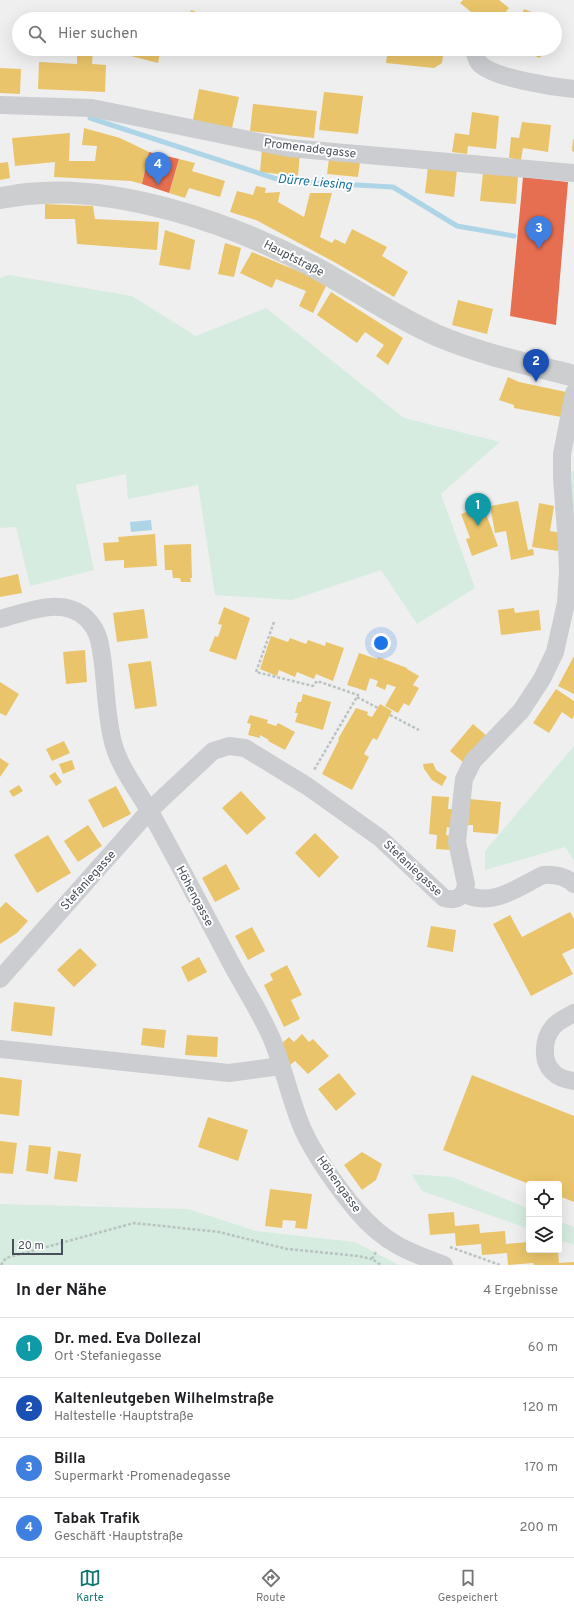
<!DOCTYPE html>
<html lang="de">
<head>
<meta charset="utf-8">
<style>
	:root { --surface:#fff; --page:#f2f2f2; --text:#202124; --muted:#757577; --line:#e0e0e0; --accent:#0f766e }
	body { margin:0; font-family:Overpass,sans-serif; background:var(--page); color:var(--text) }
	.controls { position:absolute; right:12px; bottom:12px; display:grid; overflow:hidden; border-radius:4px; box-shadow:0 4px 16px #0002 }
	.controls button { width:36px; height:36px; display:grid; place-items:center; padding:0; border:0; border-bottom:1px solid var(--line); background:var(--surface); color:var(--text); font:20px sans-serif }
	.scale { position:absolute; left:12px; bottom:10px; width:51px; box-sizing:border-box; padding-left:4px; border:2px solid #48505a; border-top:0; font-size:11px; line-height:14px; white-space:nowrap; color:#48505a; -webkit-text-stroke:3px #fff; paint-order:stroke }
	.you { position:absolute; left:381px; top:643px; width:14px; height:14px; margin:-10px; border:3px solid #fff; border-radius:50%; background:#1a73e8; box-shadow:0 0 0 6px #1a73e833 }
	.badge { display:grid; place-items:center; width:26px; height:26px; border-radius:50%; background:var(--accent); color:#fff; font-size:13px; font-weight:700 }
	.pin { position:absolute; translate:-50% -33px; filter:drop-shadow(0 1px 2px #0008) }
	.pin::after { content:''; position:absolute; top:21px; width:14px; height:12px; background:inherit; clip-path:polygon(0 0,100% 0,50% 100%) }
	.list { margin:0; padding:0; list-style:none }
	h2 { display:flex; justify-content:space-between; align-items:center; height:52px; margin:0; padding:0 16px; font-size:17px }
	h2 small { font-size:13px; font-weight:400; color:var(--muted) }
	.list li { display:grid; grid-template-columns:26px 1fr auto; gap:12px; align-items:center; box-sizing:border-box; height:60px; padding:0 16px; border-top:1px solid var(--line) }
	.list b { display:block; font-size:15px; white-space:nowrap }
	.list p { margin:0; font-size:13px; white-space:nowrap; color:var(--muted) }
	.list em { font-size:13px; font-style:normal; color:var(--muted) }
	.icon { flex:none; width:22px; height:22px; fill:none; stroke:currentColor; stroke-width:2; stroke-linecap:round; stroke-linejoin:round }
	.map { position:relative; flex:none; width:574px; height:1265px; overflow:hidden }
	.search { position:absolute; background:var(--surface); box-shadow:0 4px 16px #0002; left:12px; right:12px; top:12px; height:44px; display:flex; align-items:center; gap:10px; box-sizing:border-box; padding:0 14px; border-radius:22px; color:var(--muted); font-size:15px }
	.sheet { height:292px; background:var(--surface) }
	nav { display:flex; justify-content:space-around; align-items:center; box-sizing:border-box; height:56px; border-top:1px solid var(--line); background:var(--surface); font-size:11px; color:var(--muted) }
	nav a { display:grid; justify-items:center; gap:2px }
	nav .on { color:var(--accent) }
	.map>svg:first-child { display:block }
	.green { fill:#d6ece1 }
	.water { fill:#aed5e7 }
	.homes { fill:#e9c46a }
	.shops { fill:#e76f51 }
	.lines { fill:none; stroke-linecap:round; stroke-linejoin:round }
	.stream { stroke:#aed5e7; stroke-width:5 }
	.path { stroke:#bac3c1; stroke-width:2.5; stroke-dasharray:3 2; stroke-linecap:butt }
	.minor { stroke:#cbcdd0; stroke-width:18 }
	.secondary { stroke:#ccced0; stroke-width:22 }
	.labels { text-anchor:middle; stroke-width:4; stroke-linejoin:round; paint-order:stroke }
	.street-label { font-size:12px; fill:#48505a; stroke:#fff }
	.water-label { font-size:13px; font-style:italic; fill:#19739c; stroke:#fff }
</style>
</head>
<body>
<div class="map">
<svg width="574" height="1265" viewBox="0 0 574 1265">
	<rect width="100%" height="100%" fill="#f0efef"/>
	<!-- green -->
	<path class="green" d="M9,275L132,296L196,336L266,308L404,418L500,442L441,494L475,588L417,624L381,570L292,600L215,595L198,485L128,499L126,474L76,485L94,570L30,586L16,527L0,528V278Z
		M570,471H574V515Z
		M574,746V861L565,847L485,870V851Z
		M411,1174L452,1177L529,1209V1229L422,1191Z
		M0,1204L188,1209L256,1231L355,1242L399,1265H0Z
		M559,1221L574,1227V1245L559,1240Z"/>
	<!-- water -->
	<path class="water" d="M151,520L152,530L131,532L130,522Z"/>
	<!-- homes -->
	<path class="homes" d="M463,0H499L509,8L500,19H480L460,3Z
		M524,9L549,19H520Z
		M191,10L215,19H188Z
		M77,49H93L92,64L106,65L105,92L38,89L39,62L77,64Z
		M128,49H161L158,63L127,55Z
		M388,49H444L442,63L434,68L386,63Z
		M516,49H544L540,58Z
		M0,68L21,69L20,94L0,93Z
		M199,89L239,97L232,128L193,120Z
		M324,92L363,96L358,134L319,130Z
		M253,104L317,111L314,138L250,131Z
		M472,112L499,116L496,149L468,146L467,154L452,152L455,133L469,135Z
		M522,122L551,125L548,152L523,148L521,160L509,158L511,137L519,138Z
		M84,128L120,138L149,152L142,184L131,181L54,177L55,162L15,166L12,138L70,133L69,161H95L97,146L82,145Z
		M573,139L574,140V152L572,151Z
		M262,149L300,153L298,176L260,172Z
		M179,159L195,163L192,171L225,181L220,197L189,188L185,198L169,193Z
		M329,159L360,162L358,177L327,174Z
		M8,162L10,178L0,180V163Z
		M428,167L457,170L454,197L425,193Z
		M483,173L518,176L516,204L480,201Z
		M256,186L266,188L265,193L280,192L278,202L304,217L310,193H332L320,237L332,243L335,239L345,244L352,229L387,247L382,256L408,272L394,297L336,263L256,220L230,212L237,191L253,195Z
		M45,204L93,206L95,219L159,222L157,250L77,244L75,219H45Z
		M165,230L195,240L190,270L159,265Z
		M225,243L241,248L234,277L218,274Z
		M252,252L305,274L326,286L313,313L299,306L306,291L276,279L272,288L240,273Z
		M331,292L403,338L388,365L376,356L384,345L365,332L357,343L317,315Z
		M458,300L493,309L487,334L452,325Z
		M508,377L519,382L566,392L561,417L514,408V405L499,400Z
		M518,501L528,550L533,549L534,555L511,560L506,531L495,533L490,506Z
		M539,503L554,506L550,531L561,533L558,551L532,547Z
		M483,506L498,546L472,556L466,539L470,538L461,514Z
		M155,534L157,566L124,568V560L105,561L103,543L119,542L118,537Z
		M191,544L192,578H190L191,582H181L180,578H173L172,570H165L164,545Z
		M18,574L22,593L0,597V578Z
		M224,607L250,618L236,660L209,651L215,636L218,637L222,625L218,624Z
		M514,608L515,613L539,610L541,630L501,635L498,610Z
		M144,609L148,638L117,642L113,613Z
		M271,636L288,642L290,638L306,644L308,640L325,646L326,642L344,648L333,681L316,674L314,679L297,672L295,677L279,670L277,676L260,669Z
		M85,650L87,682L66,684L63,652Z
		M359,653L377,659L378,657L407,668V669L419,676L413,685L419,688L409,706L404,703L398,713L385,706L396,687L387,684L385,690L376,686L378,681L370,678L366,691L347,685Z
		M574,656V694L558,686Z
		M151,661L157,706L135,709L128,664Z
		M0,682L19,694L6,716L0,713Z
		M556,689L574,701V716L572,719L562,712L549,733L533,723Z
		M303,694L331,702L323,730L295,722L298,713H295L298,702H301Z
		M380,704L392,711L377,740L373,738L364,754L369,757L352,790L322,774L339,740L338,739L356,708L368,712L367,715L372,717Z
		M250,715L268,720L267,723L276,726L278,723L295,732L285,750L268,741L269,740L260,735V738L248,735L251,724L247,723Z
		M473,724L487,736L464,763L450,751Z
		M64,741L70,753L52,761L46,749Z
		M0,758L9,764L0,777Z
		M72,760L75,769L63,774L59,764Z
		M433,763L436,770L447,777L442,786L432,780L424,769L423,764Z
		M55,772L62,782L56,786L49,776Z
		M19,785L23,791L13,797L9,791Z
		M116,786L131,814L103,828L88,800Z
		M241,791L266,818L247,835L222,808Z
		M432,796L449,797L448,809H453L452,828L447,827L446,835L451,836L450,850L436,849L437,835L429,834Z
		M470,799L501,802L498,834L473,832V825H468Z
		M88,825L102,846L78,862L64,841Z
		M315,833L339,857L319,878L295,853Z
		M48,835L71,873L37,893L14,855Z
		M226,864L240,889L215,902L202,878Z
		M6,902L28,921L17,933L0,944V908Z
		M570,912L574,919V948L562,954L573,974L531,996L493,924L510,915L522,937Z
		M431,926L456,930L453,952L427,947Z
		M252,927L265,951L248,960L235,936Z
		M80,948L97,965L74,987L57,970Z
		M199,957L207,972L188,982L181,967Z
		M287,965L302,995L291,1000L300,1019L284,1027L264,985L273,980L270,974Z
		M14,1002L55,1007L52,1036L11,1031Z
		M143,1028L166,1030L164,1048L141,1045Z
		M302,1034L309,1042L313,1039L329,1056L308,1074L295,1061L289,1066L281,1044L289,1037L294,1042Z
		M187,1035L218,1037L217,1057L185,1055Z
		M339,1073L356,1094L336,1111L318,1089Z
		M472,1075L574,1116V1202L559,1196V1184H529L443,1150Z
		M0,1077L22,1080L19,1116L0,1114Z
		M208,1117L248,1130L238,1161L198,1147Z
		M0,1141L17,1143L13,1174L0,1173Z
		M29,1145L51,1147L48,1174L26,1171Z
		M58,1151L81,1154L77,1182L54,1179Z
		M362,1152L382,1164L376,1180L362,1190L344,1165Z
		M270,1189L312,1194L307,1229L295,1228L296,1221L283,1220L282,1228L265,1226Z
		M454,1212L455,1226L479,1224L480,1233L505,1231L506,1244L529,1242V1250H532L533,1253L558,1251L559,1263L574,1262V1265H534L533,1263L508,1265L507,1253L482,1255L481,1244L456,1246L455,1233L430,1235L428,1214Z"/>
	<!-- shops -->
	<path class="shops" d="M149,152L179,159L169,193L142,184Z
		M523,177L568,182L556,325L510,316Z"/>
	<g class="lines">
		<!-- stream -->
		<path class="stream" d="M90,118L283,181L393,187L457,226L514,236"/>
		<!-- path -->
		<path class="path" d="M274,622L256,672L313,686L317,681L358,695L314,770
			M357,697L378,708
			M390,715L419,730
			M450,1247L500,1265
			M376,1252L372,1259L381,1265
			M1,1265L6,1258L134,1223L219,1232L287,1249L358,1256L372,1259"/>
		<!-- minor -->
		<path class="minor" d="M474,49C475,54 476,59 479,63C492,78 554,87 574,89
			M0,105L92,108L288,148L574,173
			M0,619C27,612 62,596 86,618C92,624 97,632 99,640C107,674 104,712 114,746C121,770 141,795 153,817C180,866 206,916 232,965C245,989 260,1012 271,1037C284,1067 290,1100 303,1130C315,1156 339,1190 358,1212C385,1243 406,1251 444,1265
			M463,893C491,909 518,887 543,875C554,874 565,876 574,884
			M0,979L150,810L213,751L229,746L245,748L307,786L380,838L444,898C456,902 465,896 466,884L457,842L464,779L473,761L521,711L542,679L555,652L566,603L568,572L567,545L562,478V454L574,393
			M574,1013C567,1017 559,1020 553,1027C543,1039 541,1062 554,1073C559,1078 567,1080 574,1081
			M0,1049L229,1073L281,1066"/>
		<!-- secondary -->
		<path class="secondary" d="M0,198C9,197 18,195 27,194C118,184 233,224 312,266C354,288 393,316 436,335C480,354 528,364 574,376"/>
	</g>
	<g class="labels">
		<!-- street labels -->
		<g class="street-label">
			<text transform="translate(310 148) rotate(7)" y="4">Promenadegasse</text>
			<text transform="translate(294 258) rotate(27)" y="4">Hauptstraße</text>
			<text transform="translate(413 868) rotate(43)" y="4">Stefaniegasse</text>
			<text transform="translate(88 880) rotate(-48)" y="4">Stefaniegasse</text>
			<text transform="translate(195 896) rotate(62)" y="4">Höhengasse</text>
			<text transform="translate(339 1184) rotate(54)" y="4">Höhengasse</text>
		</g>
		<!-- water labels -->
		<g class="water-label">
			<text transform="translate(315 181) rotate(5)" y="5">Dürre Liesing</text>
		</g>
	</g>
</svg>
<div class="controls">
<button><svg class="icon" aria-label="locate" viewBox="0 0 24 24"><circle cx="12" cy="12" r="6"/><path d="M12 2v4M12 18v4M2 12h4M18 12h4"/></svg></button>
<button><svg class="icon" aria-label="layers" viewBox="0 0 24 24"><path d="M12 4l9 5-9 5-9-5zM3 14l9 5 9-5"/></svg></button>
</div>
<div class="scale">20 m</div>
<div class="you"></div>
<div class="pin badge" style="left:478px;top:526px;background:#0f9aa8">1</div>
<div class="pin badge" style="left:536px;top:382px;background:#1a4fb4">2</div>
<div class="pin badge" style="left:539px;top:249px;background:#3f7fe0">3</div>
<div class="pin badge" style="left:158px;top:185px;background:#3f7fe0">4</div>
<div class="search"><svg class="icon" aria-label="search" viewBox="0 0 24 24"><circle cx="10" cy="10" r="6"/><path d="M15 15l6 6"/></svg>Hier suchen</div>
</div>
<section class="sheet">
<h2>In der Nähe<small>4 Ergebnisse</small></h2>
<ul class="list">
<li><span class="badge" style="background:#0f9aa8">1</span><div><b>Dr. med. Eva Dollezal</b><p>Ort · Stefaniegasse</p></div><em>60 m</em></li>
<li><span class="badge" style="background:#1a4fb4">2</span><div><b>Kaltenleutgeben Wilhelmstraße</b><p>Haltestelle · Hauptstraße</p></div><em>120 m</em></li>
<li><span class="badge" style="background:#3f7fe0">3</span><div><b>Billa</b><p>Supermarkt · Promenadegasse</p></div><em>170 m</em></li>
<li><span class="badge" style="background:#3f7fe0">4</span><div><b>Tabak Trafik</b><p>Geschäft · Hauptstraße</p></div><em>200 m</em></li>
</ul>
</section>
<nav>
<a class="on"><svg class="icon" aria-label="map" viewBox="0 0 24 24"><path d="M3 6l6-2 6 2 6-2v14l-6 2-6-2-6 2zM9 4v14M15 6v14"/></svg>Karte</a>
<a><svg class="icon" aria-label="directions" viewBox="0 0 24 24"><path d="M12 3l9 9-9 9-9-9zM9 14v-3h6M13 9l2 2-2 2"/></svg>Route</a>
<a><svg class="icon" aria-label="saved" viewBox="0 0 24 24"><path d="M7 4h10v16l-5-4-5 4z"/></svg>Gespeichert</a>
</nav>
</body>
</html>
